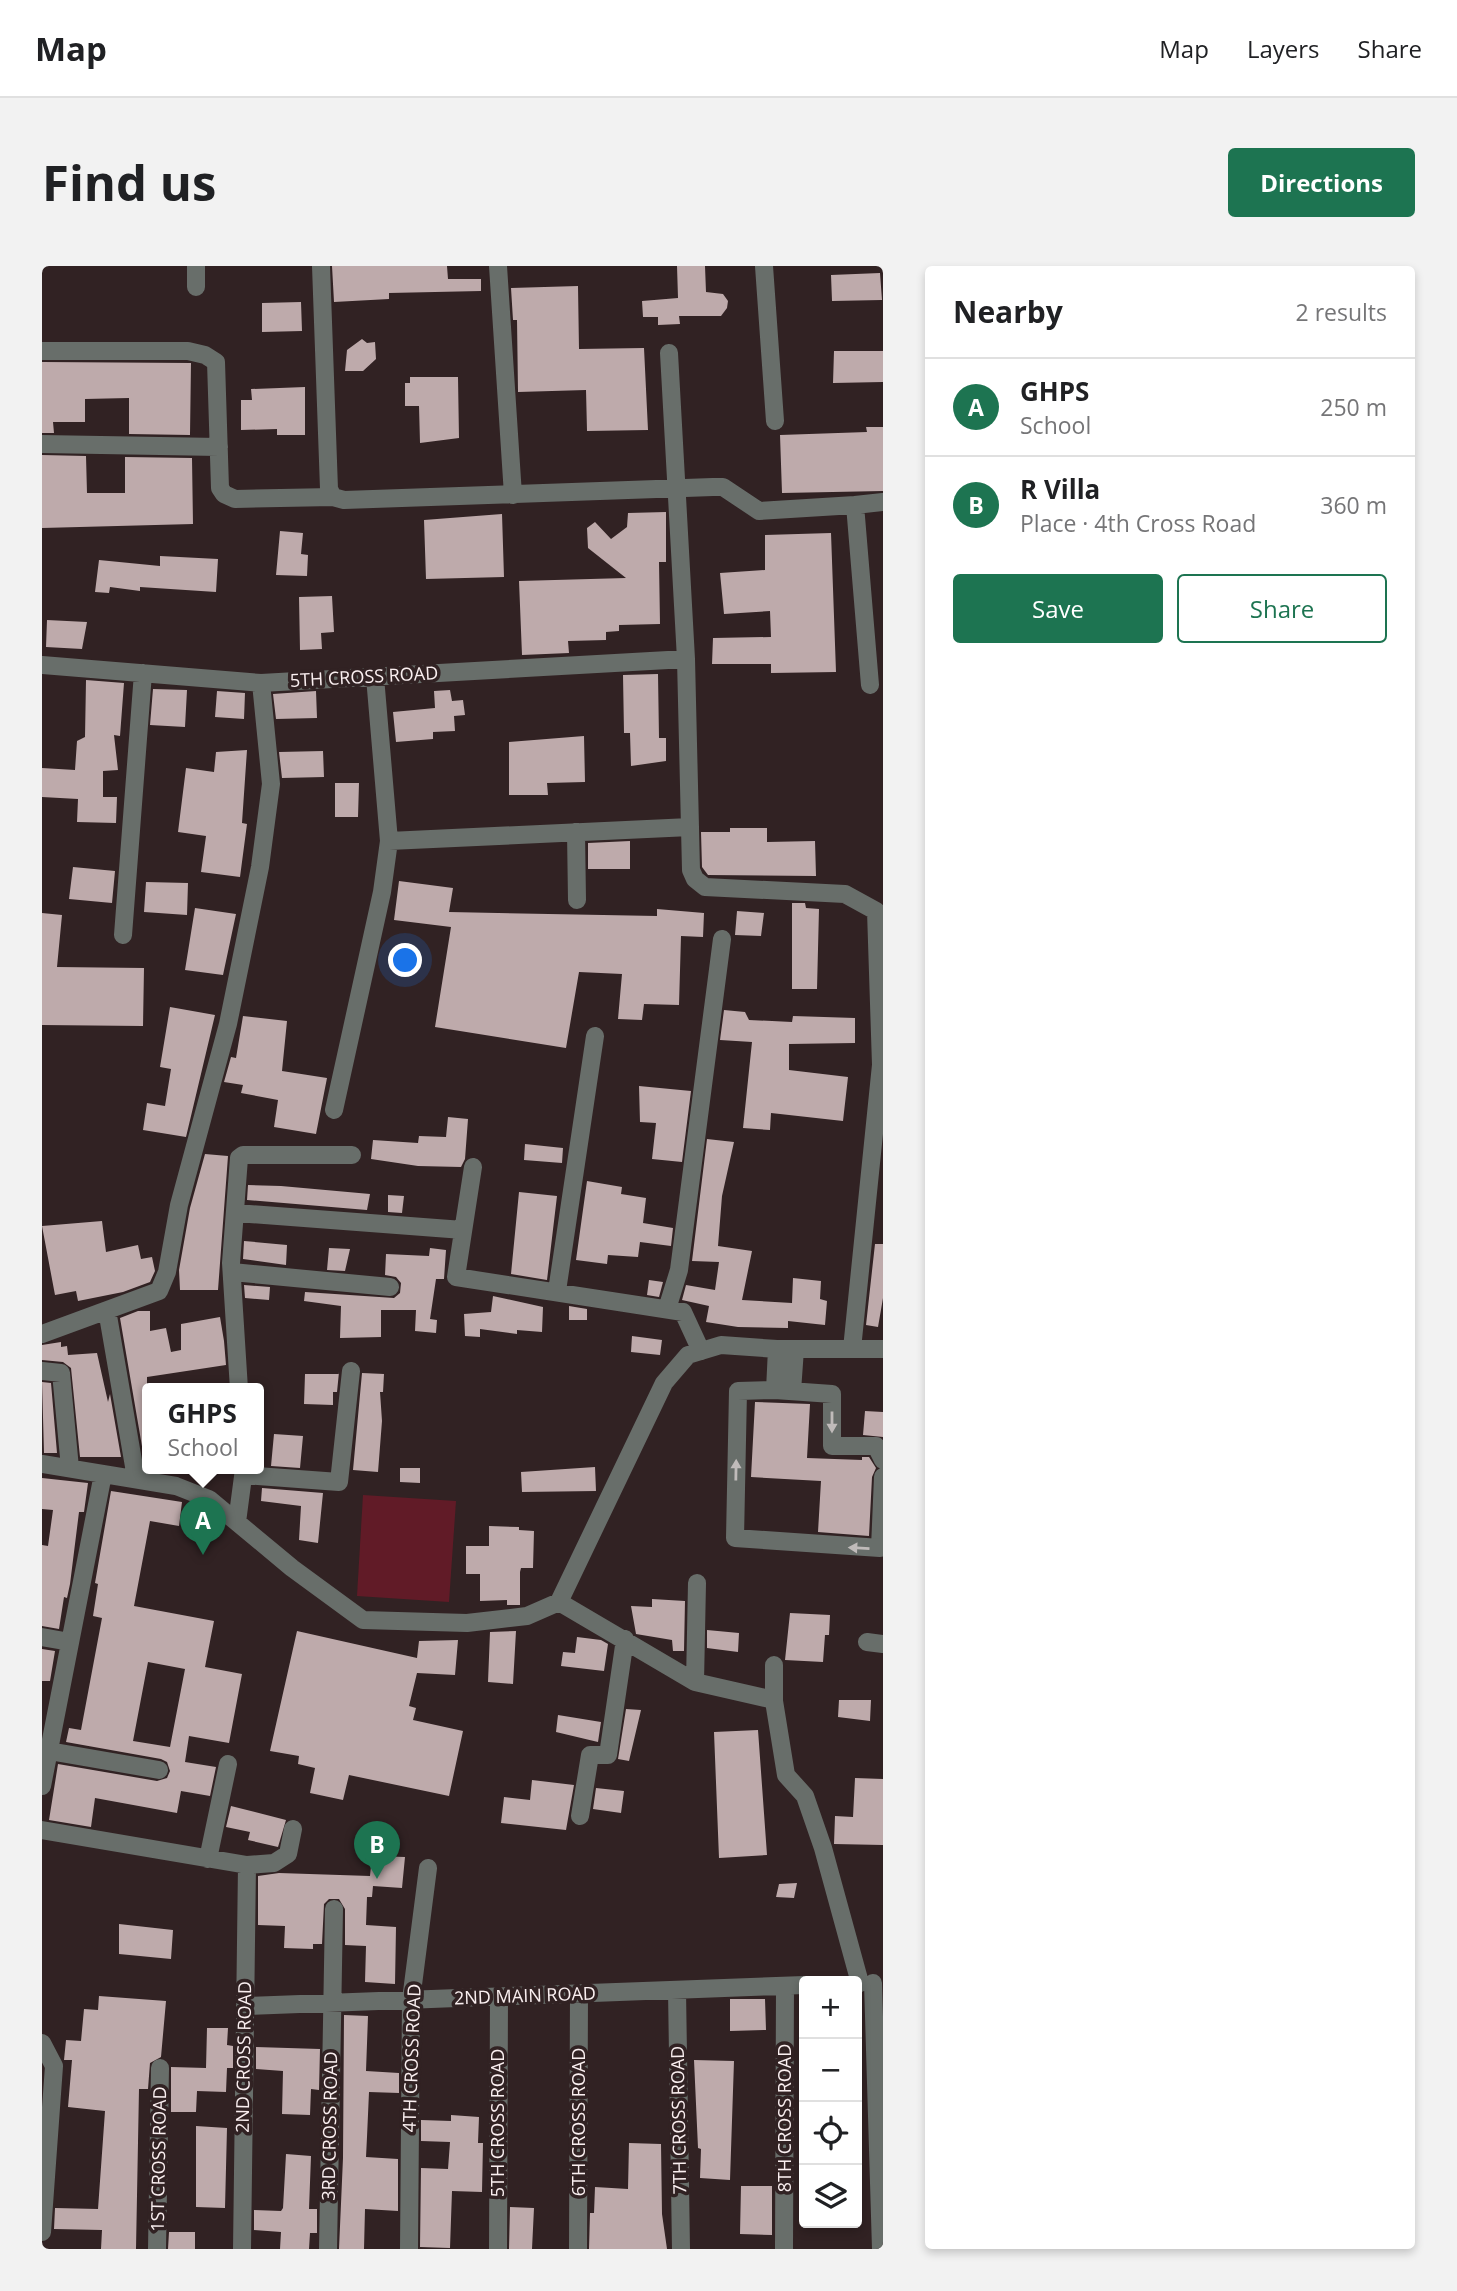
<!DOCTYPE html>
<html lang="en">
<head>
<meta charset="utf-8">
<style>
	:root { --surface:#fff; --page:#f2f2f2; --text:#202124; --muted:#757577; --line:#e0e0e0; --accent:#1d7451 }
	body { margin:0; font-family:"Open Sans",sans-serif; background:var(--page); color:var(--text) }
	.controls { position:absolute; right:21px; bottom:21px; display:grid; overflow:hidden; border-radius:7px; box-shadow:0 4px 10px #0003 }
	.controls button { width:63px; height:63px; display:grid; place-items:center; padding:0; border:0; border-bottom:2px solid var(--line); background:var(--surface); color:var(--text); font:35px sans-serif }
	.you { position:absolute; left:364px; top:695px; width:24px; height:24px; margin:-18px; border:5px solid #fff; border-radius:50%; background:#1a73e8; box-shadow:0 0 0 10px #1a73e833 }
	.badge { display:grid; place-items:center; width:46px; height:46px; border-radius:50%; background:var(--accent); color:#fff; font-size:23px; font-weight:700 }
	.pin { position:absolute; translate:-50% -58px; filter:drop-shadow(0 2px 4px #0008) }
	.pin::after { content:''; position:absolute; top:37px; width:24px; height:21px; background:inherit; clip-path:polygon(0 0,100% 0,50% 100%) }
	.popup { position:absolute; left:100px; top:1117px; width:122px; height:91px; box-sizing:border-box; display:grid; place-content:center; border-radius:7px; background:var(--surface); filter:drop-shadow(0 2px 5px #0005); font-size:23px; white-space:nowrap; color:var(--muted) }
	.popup b { font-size:26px; color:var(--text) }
	.popup::after { content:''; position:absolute; left:50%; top:100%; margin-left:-14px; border:14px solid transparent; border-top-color:var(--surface) }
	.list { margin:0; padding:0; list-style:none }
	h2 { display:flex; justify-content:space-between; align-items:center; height:91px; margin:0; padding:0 28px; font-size:30px }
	h2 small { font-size:23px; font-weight:400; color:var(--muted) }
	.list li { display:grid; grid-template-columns:46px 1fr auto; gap:21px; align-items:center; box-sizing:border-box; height:98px; padding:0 28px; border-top:2px solid var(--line) }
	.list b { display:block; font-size:26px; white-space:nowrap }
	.list p { margin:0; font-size:23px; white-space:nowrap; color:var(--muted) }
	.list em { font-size:23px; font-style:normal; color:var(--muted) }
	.actions { display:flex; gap:14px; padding:21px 28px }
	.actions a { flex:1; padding:16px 0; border:2px solid var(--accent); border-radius:7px; text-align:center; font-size:24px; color:var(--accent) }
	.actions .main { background:var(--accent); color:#fff }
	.icon { flex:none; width:38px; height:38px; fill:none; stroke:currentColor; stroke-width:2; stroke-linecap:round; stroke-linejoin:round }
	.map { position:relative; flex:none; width:841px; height:1983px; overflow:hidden; border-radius:7px }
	header { display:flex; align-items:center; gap:42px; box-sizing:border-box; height:98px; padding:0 35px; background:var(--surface); border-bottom:2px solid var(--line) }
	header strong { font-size:33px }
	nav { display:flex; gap:38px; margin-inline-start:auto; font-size:24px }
	.intro { display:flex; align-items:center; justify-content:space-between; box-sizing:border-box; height:168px; padding:0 42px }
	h1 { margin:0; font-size:49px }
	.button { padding:18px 32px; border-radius:7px; background:var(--accent); color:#fff; font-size:24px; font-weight:700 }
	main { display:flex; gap:42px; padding:0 42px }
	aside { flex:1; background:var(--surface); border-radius:7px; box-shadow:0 4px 10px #0003 }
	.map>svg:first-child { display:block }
	.green { fill:#611b27 }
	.building { fill:#beaaab; fill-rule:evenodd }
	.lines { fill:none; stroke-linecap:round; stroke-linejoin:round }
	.minor { stroke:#686e6a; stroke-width:18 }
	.oneway { fill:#c0bbba }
	.labels { text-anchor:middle; stroke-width:7; stroke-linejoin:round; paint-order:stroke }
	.street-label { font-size:18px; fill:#faeff0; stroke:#312223 }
</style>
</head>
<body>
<header>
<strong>Map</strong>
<nav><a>Map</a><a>Layers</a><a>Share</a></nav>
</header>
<div class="intro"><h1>Find us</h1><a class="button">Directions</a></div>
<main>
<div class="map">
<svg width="841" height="1983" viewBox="0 0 841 1983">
	<rect width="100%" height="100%" fill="#312223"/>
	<!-- green -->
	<path class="green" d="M321,1229L414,1235L407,1336L315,1330Z"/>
	<!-- building -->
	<path class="building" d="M290,0H405L406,13H439V25L347,27V33L292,36Z
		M635,0H663L664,26L681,28L686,35L685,42L679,50H637L638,58L616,59V51H601L600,35L636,32Z
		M838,7L840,34L790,35L789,9Z
		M536,20L537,83L602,82L606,164L545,165L544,124L476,126L475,54H471L469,22Z
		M259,36L260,65L220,66V37Z
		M320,73L325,77L333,76L334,93L321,105H303L305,84Z
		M792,85H841V116L791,117Z
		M0,96L149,97L148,169L87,168V132L43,133V156H11L12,167H0Z
		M368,111H416L417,172L378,177L377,140H363V117H368Z
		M263,121V169H235V163L199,164V134H210L209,123Z
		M824,161H841V225L740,227L738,169L825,166Z
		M0,189L44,190L45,227H83V191L150,192L151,258L0,262Z
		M624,246V296H617L618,358L577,359V365L564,366V374L526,375L527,387L480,389L477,315L584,312L546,282L545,262L553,256L569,273L585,261L586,247Z
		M460,248L462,311L384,313L382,254Z
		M238,265L261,267L259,288L266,289L265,310L234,309Z
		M789,267L794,406L729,407V398H670L671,372L729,371L728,345L682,348L678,307L723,304V269Z
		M118,290L176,293L174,326L98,321V325L68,321L67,327L53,326L57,294L118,300Z
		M290,330L292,366L279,367L280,383L258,384L257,331Z
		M5,354L45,356L40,383L4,381Z
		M616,408L617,472H624V495L589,500L588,467H582L581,409Z
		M44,414L82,417L78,470L72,469L76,504L61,505V531H75L74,557L35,556L36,533L0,531V502L33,504L35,475L43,471Z
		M111,423L145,424L143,461L108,459Z
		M408,424L410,435L421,434L423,449L412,450L413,465L391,466V473L354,476L351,446L393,442L392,425Z
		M175,425L203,427L202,453L173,451Z
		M274,425L275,452L234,453L231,428Z
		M542,470L543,516L505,517L506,529H467V476Z
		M205,484L200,557L205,558L198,611L159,606L164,570L136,566L144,502L172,506L174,486Z
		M281,485L282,511L240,512L237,486Z
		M293,517H317L316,551H293Z
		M688,562H725V576L773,575L774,610L666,609L660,601L659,566H688Z
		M588,575V603H546V577Z
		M31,601L73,605L70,637L27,633Z
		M357,615L411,622L407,646L615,650V643L662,647L661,671L639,670L637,739L602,738L600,754L576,753L580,708L537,706L524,782L393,761L409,661L352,654Z
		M104,616L146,617L145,649L102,646Z
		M750,637H763L764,642L777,643L775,723H750Z
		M153,642L194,648L181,709L143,704Z
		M695,645L722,647L719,670L693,669Z
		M0,647L20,649L15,701L102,702L101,760L0,759Z
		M128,741L173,749L144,871L101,864L105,837L123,840L129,803L118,801Z
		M682,744L703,746L707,754L750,756L751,750L813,752V777L747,778V804L806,811L801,855L729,847L728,864L701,862L710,776L678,774Z
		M201,750L245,755L240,805L285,812L274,868L232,861L236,834L199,827L201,819L182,816L189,791L194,792Z
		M597,820L649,825L640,896L610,893L614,857L598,856Z
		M406,851L426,853L423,893L419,901L376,900L329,893L331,874L376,877L377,870L404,871Z
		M665,873L692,876L680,930L676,980L710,985L700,1034L750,1037L751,1012L779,1015L778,1033L785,1035L783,1059L746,1055V1062L696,1061L664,1056L667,1040L640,1034L644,1019L673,1024L677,996L650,995Z
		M483,878L521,882L520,897L482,894Z
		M163,888L186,890L176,1024H138L137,1004L148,942Z
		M545,915L580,921L579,928L604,932L601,957L631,962L629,980L598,976L596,991L566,989L565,998L534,994Z
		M206,919L239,920L328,928L325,944L205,934Z
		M477,926L515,930L505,1014L469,1008Z
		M346,929L362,930L360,947L346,946Z
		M60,955L64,986L96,979L99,993L110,991L113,1005L108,1016L81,1026L36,1035L34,1025L13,1029L0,960Z
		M202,975L245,979L244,999L201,993Z
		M833,978H841V1032L836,1061L824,1059Z
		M287,982L308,983L303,1005L285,1004Z
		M388,982L404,984L402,1013H394L388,1053L395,1054L394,1067L373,1065L374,1044H339V1071L298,1072L299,1040L262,1035L263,1026L352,1032L358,1027L359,1017L354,1011L343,1009L344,988L387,990Z
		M607,1014L621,1016L617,1031L605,1029Z
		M202,1019L228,1021L227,1034L203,1032Z
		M451,1030L501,1041L500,1066L475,1064V1068L438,1063V1071L423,1070L422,1048L449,1046Z
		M527,1040L545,1043V1054H527Z
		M96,1045H108V1065L124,1062L129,1086L139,1084V1058L178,1051L182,1075L184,1099L105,1111V1192H102L78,1052Z
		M590,1070L620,1074L618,1089L589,1086Z
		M19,1076V1081L25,1080L26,1089L55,1087L66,1136L68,1128L79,1191H38L29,1102L21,1096L0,1094V1079Z
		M297,1106L295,1126H291V1139L262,1138L263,1108H297Z
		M320,1107L342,1108L341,1126H338L340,1155L336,1206L311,1204Z
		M0,1116L9,1117L15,1187H2Z
		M713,1136L768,1138L765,1192L820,1194V1191H827L834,1202L830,1211L827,1270L776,1266L779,1215L709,1211Z
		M823,1145L841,1146V1171L821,1169Z
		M232,1168L261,1170L258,1202L229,1200Z
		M553,1201L554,1225L480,1226L479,1206Z
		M358,1202H378V1217L358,1216Z
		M0,1212L46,1217L42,1246H37L28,1318L25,1332L22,1331L17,1363L0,1360V1279L6,1280L11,1244L0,1243Z
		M220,1222L281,1227L276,1277L257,1274L259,1240L219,1235Z
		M69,1225L140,1236L137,1260L108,1255L92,1340L172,1355L163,1401L200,1408L187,1477L147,1470L143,1496L174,1501L168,1530L139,1525L135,1547L53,1532L49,1561L7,1554L16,1498L115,1515L125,1512L128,1505L125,1496L119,1493L24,1476L27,1462L39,1464L60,1352L51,1350L56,1318L53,1317ZM106,1396L143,1403L128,1481L91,1475Z
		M447,1260L477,1261V1264L492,1265L491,1302H479L478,1306V1339H465V1334L438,1335V1308H424V1280H447Z
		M610,1333L643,1335L642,1385H631L630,1374L594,1368L589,1340L610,1341Z
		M748,1347L788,1349L787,1369H783L781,1396L743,1394Z
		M665,1364L697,1367L696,1386L665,1382Z
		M255,1365L375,1392L377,1375L416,1374L413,1409L375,1407L367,1440L374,1442L371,1454L421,1465L407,1530L307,1509L301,1534L268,1527L273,1502L256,1498L257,1490L228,1485Z
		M474,1365L471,1418L446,1416L448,1366Z
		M535,1371L559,1374L566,1378L562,1405L519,1400L521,1386L533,1387Z
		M0,1383L13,1385L8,1415H0Z
		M797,1434H829L828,1455L796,1451Z
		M584,1443L599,1444L587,1495L576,1493Z
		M516,1449L559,1456L556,1476L514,1466Z
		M716,1464L725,1589L677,1592L672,1466Z
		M813,1512L841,1513V1579L792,1578L793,1550L811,1551Z
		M490,1514L532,1519L524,1564L459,1557L462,1531L488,1534Z
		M554,1522L582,1525L579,1547L551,1543Z
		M189,1540L244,1554L236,1581L206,1574L208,1566L184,1561Z
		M330,1590L363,1591L360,1622L331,1620L330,1631H325L324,1659L354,1661L353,1718L323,1716L324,1680L303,1679V1643L297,1633H287L282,1638L280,1678H271V1683L242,1682L243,1660L216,1659V1610L237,1607L328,1610Z
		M755,1617L752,1632L734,1631L737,1618Z
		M77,1658L131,1664L129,1693L77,1688Z
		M57,1730L124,1735L119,1791L108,1797L106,1823H97L94,1983H59L60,1964L12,1963L13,1942L56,1943L63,1845L26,1841L30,1794H22L24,1774L39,1775L42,1743L56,1744Z
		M688,1733H723L724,1764L688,1765Z
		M302,1749L326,1750L324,1805L357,1807V1827L327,1826L325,1871L324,1891L356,1893V1945L323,1943L322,1983H297L301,1892Z
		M165,1762H186L185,1779L191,1780V1802H185L184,1826L155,1825L154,1846H129V1801L164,1802Z
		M214,1781L278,1783L277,1824L269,1823L268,1849L240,1848L241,1805L214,1803Z
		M652,1794L692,1795L688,1914L658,1912L659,1883L656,1882Z
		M409,1849L437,1851L436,1877H441L440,1926L410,1925L408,1982L378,1981L379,1902L406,1903L408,1876L379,1875V1854L409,1855Z
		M154,1860L185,1862L183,1942L154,1941Z
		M587,1877L619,1878L620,1948L625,1983H547L548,1947H552L553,1921L586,1923Z
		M244,1888L269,1890L267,1943H275V1967H268L267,1983H238L239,1966L212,1964V1944L239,1945L241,1942Z
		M699,1920H730V1969L698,1968Z
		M468,1941L492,1942L490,1983H467Z
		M127,1966H153V1983H126Z"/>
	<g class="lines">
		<!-- minor -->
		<path class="minor" d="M154,0V21
			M279,0L287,223L291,231
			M456,0L471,229
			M722,0L733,155
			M0,85H146L163,89L174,96L178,222L182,228L193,233L291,231L302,234L671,221H681L717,245L813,239L828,419
			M627,87L644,393L649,604L653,613L663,621L803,628L834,645L839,799L810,1083
			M0,178L177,181
			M813,239L841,236
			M0,399L219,417L644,393
			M534,566L535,634
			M347,575L648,561
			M81,669L101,407
			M292,844L340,626L347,575L333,411
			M431,901L414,1011L641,1046L659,1085
			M194,947L421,964
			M190,1006L348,1021
			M515,1025L553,770
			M625,1043L637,1004L680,673
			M65,1044L94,1212
			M0,1068L117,1025L125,1006L137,939L186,758L218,601L229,518L219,417
			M735,1083L733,1124L696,1125L693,1272L838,1282L841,1211
			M0,1105L19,1107L28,1202
			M197,1123L189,997L197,892L201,889H310
			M733,1124L790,1128V1180H834L841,1194
			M750,1125L753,1083
			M0,1198L134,1220L167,1233L250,1302L321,1354L425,1357L485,1350L517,1336L622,1117L646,1089L679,1079L735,1083H841
			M202,1209L297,1216L309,1105
			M195,1256L202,1203
			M517,1336L653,1416L732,1434
			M0,1371L28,1376
			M825,1376L841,1378
			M732,1399V1435L744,1509L763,1530L781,1582L818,1717
			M653,1416L655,1317
			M7,1485L117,1504
			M0,1520L61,1208
			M538,1550L548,1489H566L583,1373
			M0,1564L205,1599L232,1597L246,1588L251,1563
			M166,1593L186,1498
			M831,1717L839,1983
			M635,1724L639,1983
			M203,1740L762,1719
			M0,1777L12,1800L0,1966
			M115,1983L118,1802
			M200,1983L205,1599
			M286,1983L292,1643
			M367,1983L369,1734L386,1602
			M456,1983L457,1731
			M536,1983L537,1728
			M742,1983L743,1720"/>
	</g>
	<!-- one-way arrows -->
	<defs><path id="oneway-solid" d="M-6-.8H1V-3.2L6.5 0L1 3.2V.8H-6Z" transform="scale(1.75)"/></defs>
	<g class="oneway">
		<use href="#oneway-solid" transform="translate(790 1156) rotate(90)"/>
		<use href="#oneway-solid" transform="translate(694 1204) rotate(-89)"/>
		<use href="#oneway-solid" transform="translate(817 1282) rotate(-177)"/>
	</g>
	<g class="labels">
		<!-- street labels -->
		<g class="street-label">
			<text transform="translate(322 411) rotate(-3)" y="6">5TH CROSS ROAD</text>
			<text transform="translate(483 1730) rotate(-2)" y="6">2ND MAIN ROAD</text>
			<text transform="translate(202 1791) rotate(-89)" y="6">2ND CROSS ROAD</text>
			<text transform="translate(370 1792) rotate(-88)" y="6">4TH CROSS ROAD</text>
			<text transform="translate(743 1852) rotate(-90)" y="6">8TH CROSS ROAD</text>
			<text transform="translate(637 1854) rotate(-91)" y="6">7TH CROSS ROAD</text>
			<text transform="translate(537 1856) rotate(-90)" y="6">6TH CROSS ROAD</text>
			<text transform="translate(456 1857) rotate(-90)" y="6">5TH CROSS ROAD</text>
			<text transform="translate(288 1860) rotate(-89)" y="6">3RD CROSS ROAD</text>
			<text transform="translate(117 1893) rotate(-89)" y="6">1ST CROSS ROAD</text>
		</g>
	</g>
</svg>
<div class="controls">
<button>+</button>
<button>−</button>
<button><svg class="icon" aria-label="locate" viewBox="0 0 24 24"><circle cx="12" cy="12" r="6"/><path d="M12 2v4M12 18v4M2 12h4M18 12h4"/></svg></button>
<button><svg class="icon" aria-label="layers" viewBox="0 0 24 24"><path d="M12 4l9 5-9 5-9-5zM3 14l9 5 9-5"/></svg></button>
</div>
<div class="you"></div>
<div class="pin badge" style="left:161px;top:1289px">A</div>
<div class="popup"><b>GHPS</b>School</div>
<div class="pin badge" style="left:335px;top:1613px">B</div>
</div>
<aside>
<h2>Nearby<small>2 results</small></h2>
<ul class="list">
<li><span class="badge">A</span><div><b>GHPS</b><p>School</p></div><em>250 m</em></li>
<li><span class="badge">B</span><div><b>R Villa</b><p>Place · 4th Cross Road</p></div><em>360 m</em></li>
</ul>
<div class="actions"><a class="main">Save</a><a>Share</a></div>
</aside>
</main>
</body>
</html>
